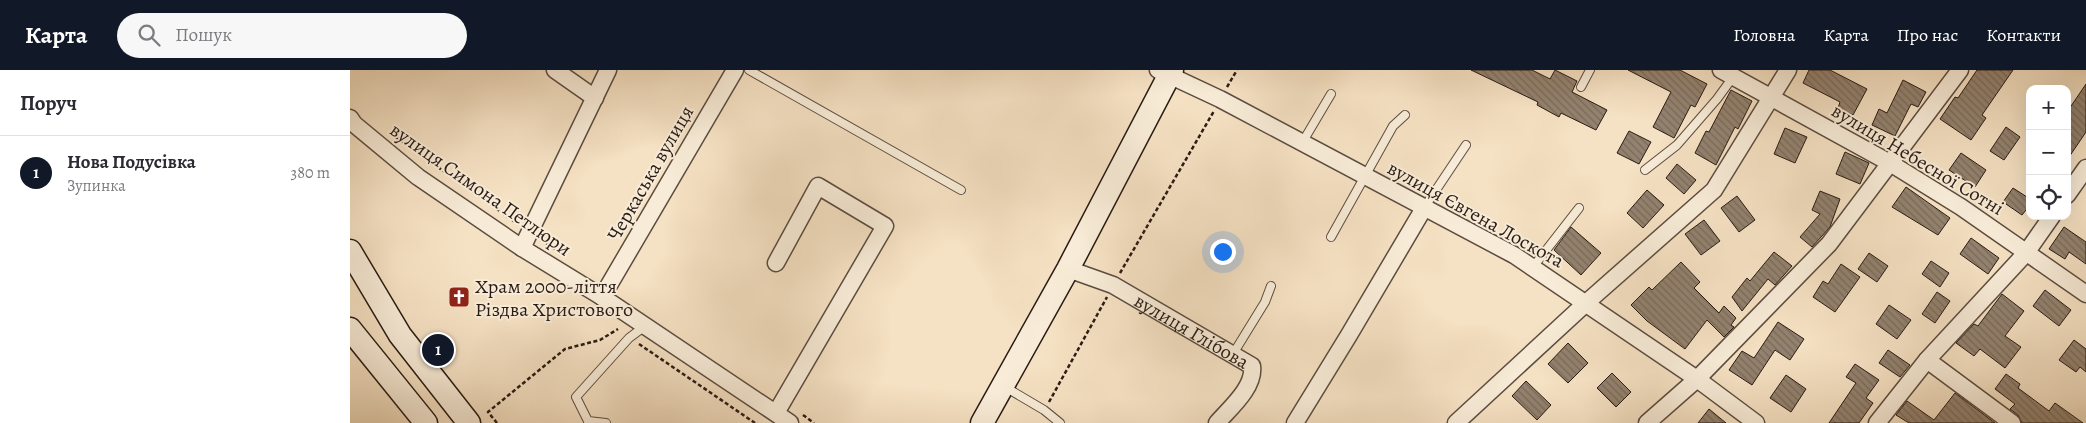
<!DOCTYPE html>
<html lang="uk">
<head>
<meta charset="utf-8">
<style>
	:root { --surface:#fff; --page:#f7f7f7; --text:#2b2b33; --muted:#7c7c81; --line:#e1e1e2; --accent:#111827 }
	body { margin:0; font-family:Alegreya,serif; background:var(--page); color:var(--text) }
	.controls { position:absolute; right:15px; top:15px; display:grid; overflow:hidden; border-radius:10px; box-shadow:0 5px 20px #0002 }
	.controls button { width:45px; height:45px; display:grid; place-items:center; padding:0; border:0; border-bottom:1px solid var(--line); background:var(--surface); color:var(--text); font:25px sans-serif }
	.you { position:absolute; left:872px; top:181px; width:18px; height:18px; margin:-12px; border:4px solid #fff; border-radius:50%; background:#1a73e8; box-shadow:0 0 0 8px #1a73e833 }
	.badge { display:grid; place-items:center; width:32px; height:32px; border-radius:50%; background:var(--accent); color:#fff; font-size:16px; font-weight:700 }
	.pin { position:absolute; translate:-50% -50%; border:2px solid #fff; box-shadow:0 1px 5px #0006 }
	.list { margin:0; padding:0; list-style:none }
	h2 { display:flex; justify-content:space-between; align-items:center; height:65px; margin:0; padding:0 20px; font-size:21px }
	h2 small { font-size:16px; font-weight:400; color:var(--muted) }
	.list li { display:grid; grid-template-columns:32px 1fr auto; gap:15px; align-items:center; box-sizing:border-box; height:75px; padding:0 20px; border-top:1px solid var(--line) }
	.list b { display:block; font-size:19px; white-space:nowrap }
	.list p { margin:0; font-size:16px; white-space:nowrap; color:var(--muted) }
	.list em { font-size:16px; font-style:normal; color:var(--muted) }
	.icon { flex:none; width:28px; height:28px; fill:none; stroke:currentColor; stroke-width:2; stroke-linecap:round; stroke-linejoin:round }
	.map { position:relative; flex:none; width:1736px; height:353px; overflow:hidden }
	header { display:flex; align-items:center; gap:30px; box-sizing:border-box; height:70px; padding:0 25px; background:var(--accent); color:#fff }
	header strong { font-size:24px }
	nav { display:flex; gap:28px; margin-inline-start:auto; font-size:18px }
	.search { width:350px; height:45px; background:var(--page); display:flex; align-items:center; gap:12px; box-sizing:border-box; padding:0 18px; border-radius:28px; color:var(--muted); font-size:19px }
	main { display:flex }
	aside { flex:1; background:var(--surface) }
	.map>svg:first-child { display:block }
	.building { fill:url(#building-back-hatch); stroke:#291b14 }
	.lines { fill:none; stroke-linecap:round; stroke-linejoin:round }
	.service-casing { stroke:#5c4c40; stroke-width:10 }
	.minor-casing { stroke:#5c4c40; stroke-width:19 }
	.secondary-casing { stroke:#291b14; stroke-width:25 }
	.path { stroke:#291b14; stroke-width:2.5; stroke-dasharray:4 2.5; stroke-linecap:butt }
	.service { stroke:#f8ecd8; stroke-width:8 }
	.minor { stroke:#f8ecd8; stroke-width:16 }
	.secondary { stroke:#f8ecd8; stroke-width:22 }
	.labels { text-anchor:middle; stroke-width:4; stroke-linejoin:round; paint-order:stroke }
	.street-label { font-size:20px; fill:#291b14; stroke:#f8ecd8 }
	.poi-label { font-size:20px; fill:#291b14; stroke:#f8ecd8; text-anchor:start }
</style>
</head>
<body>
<header>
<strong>Карта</strong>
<div class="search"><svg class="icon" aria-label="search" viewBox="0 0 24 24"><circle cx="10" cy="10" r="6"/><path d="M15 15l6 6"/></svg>Пошук</div>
<nav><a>Головна</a><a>Карта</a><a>Про нас</a><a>Контакти</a></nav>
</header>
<main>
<aside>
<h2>Поруч<small></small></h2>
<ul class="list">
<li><span class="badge">1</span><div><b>Нова Подусівка</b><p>Зупинка</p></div><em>380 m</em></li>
</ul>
</aside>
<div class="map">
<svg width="1736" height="353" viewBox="0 0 1736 353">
	<defs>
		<pattern id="building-back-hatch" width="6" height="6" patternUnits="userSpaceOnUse" patternTransform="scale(1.25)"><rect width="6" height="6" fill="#93826f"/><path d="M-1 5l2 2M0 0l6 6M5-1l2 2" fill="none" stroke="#786a5a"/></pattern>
	</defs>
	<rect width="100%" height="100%" fill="#f5e1c3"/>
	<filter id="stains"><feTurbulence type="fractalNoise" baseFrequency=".004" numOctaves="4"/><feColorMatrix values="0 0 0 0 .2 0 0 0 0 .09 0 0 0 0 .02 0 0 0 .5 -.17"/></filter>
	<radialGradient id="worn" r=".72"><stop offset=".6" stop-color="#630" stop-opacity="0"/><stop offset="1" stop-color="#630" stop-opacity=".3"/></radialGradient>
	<!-- building -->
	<path class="building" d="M1121,0H1182L1200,9L1205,0L1227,11L1222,22L1257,40L1246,60L1211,43L1209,47L1187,35L1188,32Z
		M1278,0H1330L1357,14L1345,37L1341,35L1324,68L1303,57L1321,22Z
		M1459,0H1480L1517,19L1503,45L1488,38L1490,32L1453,13Z
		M1627,0H1663L1632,45L1636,48L1621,70L1590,49L1605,27L1608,28Z
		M1553,10L1576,22L1568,37L1561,34L1545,66L1522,55L1529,39L1537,43Z
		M1736,14V62L1717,90V42Z
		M1381,20L1402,31L1388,59L1385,57L1366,95L1345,83L1356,61L1359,62Z
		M1656,57L1670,67L1654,90L1640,81Z
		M1435,58L1457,67L1445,93L1424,84Z
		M1279,61L1301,72L1289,94L1267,83Z
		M1495,82L1519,93L1510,114L1486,104Z
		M1611,83L1636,100L1625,117L1599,100Z
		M1327,94L1346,110L1334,124L1316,108Z
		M1556,117L1600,148L1588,165L1542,137Z
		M1663,118L1680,129V135L1672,145L1653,132Z
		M1297,120L1314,135L1293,158L1277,143Z
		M1470,121L1490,129L1480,157L1462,177L1450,167L1470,144L1462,140Z
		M1387,126L1405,150L1389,162L1371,138Z
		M1354,150L1370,171L1351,185L1335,164Z
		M1221,157L1251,183L1231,205L1204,180Z
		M1714,157L1736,172V194L1719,182L1715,189L1699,179Z
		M1621,168L1649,188L1638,204L1610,184Z
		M1424,182L1442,196L1425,215L1418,209L1392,241L1382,227L1397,208L1400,211Z
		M1519,183L1538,196L1527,212L1508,199Z
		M1581,191L1599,203L1590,217L1572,204Z
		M1331,192L1350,212L1344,218L1369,243L1374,236L1386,248L1381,255L1384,257L1374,267L1357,250L1335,279L1297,251L1281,235L1299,217L1302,220Z
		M1491,194L1510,207L1485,242L1463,227L1473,211L1478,214Z
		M1695,220L1721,240L1709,256L1683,236Z
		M1587,222L1600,231L1585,253L1572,244Z
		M1652,224L1674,241L1655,266L1671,277L1655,298L1630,279L1624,286L1606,273L1624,254L1628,256Z
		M1539,235L1561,250L1547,269L1526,254Z
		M1428,252L1454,269L1440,290L1425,280L1402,315L1379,300L1392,281L1404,288Z
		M1724,270L1736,279V302L1730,297L1726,302L1709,290Z
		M1218,273L1238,293L1218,313L1198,294Z
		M1538,280L1560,295L1550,307L1529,293Z
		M1505,294L1529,310L1516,328L1523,333L1509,353H1479L1506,313L1496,307Z
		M1262,303L1281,322L1266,337L1247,318Z
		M1656,304L1670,314L1668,318L1699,341L1705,333L1733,353H1672L1668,345L1660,339L1665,334L1645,319Z
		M1436,305L1456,319L1441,342L1420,328Z
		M1176,311L1201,335L1187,350L1162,326Z
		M1605,323L1645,353H1559L1546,345L1557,331L1584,350Z
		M1359,339L1376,353H1348Z"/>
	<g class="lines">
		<!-- service casing -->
		<g class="service-casing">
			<path id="service" d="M399,0L611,120
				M1231,17L1240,0
				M952,73L981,24
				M1295,100L1327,75L1367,29L1383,7
				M1074,138L1116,75
				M981,167L1043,56L1055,45
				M1183,197L1229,138
				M883,284L915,232L921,216
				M655,317L694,340L710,353
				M238,351L256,353
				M239,353L226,327L279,268L295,256"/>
		</g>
		<!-- minor casing -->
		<g class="minor-casing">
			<g id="minor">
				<path d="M205,0L245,28"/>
				<path d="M808,0L870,29L1164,185L1347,309L1406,353"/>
				<path d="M1371,0L1540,93L1611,137L1736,224"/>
				<path d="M0,48L4,54L68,107L172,178L252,227L440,353"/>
				<path d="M1717,125L1736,98"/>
				<path d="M172,178L258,0"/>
				<path d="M426,193L468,116L535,156L426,343"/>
				<path id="s1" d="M718,199L763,215L902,296C905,317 880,338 867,353"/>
				<path d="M252,227L385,0"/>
				<path d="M1577,290L1662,353"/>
				<path d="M945,353L999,265L1074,138"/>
				<path d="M1106,353L1236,233L1364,120L1438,0"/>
				<path d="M1297,353L1347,309L1479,174L1610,0"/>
				<path d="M1527,353L1577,290L1676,183L1702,146"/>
			</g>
		</g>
		<!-- secondary casing -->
		<g class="secondary-casing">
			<path id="secondary" d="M0,181L50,265L119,353
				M0,259L76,353
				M632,353L718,199L822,0"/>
		</g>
		<!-- path -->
		<path class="path" d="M877,17L887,0
			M40,63L168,154
			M191,170L214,185
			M770,203L864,41
			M289,274L405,353
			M699,332L757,227
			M453,345L464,353
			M147,353L138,342L215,279L250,270L268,259"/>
		<!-- service -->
		<use href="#service" class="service"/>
		<!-- minor -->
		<use href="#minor" class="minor"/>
		<!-- secondary -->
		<use href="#secondary" class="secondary"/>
	</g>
	<!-- icons -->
	<defs>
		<g id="church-square" transform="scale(1.125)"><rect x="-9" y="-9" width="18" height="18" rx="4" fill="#8f2418" stroke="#f8ecd8"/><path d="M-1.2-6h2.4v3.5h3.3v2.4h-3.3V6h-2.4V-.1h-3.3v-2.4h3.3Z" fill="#fff"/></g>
	</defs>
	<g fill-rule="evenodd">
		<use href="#church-square" x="109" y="227"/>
	</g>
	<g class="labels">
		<!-- street labels -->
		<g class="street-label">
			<text transform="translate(1568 89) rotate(31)" y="7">вулиця Небесної Сотні</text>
			<text transform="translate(300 103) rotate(-60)" y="7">Черкаська вулиця</text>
			<text transform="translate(131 119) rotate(35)" y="7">вулиця Симона Петлюри</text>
			<text transform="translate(1126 144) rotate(29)" y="7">вулиця Євгена Лоскота</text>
			<text dy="7" stroke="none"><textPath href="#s1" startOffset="139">вулиця Глібова</textPath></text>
		</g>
		<!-- poi labels -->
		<g class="poi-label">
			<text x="125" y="223">Храм 2000-ліття<tspan x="125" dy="23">Різдва Христового</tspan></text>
		</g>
	</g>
	<rect width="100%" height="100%" filter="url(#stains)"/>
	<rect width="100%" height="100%" fill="url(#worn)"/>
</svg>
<div class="controls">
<button>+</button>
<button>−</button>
<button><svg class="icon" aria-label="locate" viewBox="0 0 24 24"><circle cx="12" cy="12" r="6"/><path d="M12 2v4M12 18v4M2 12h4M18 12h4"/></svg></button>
</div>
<div class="you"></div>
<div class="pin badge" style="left:88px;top:280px">1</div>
</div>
</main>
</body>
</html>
